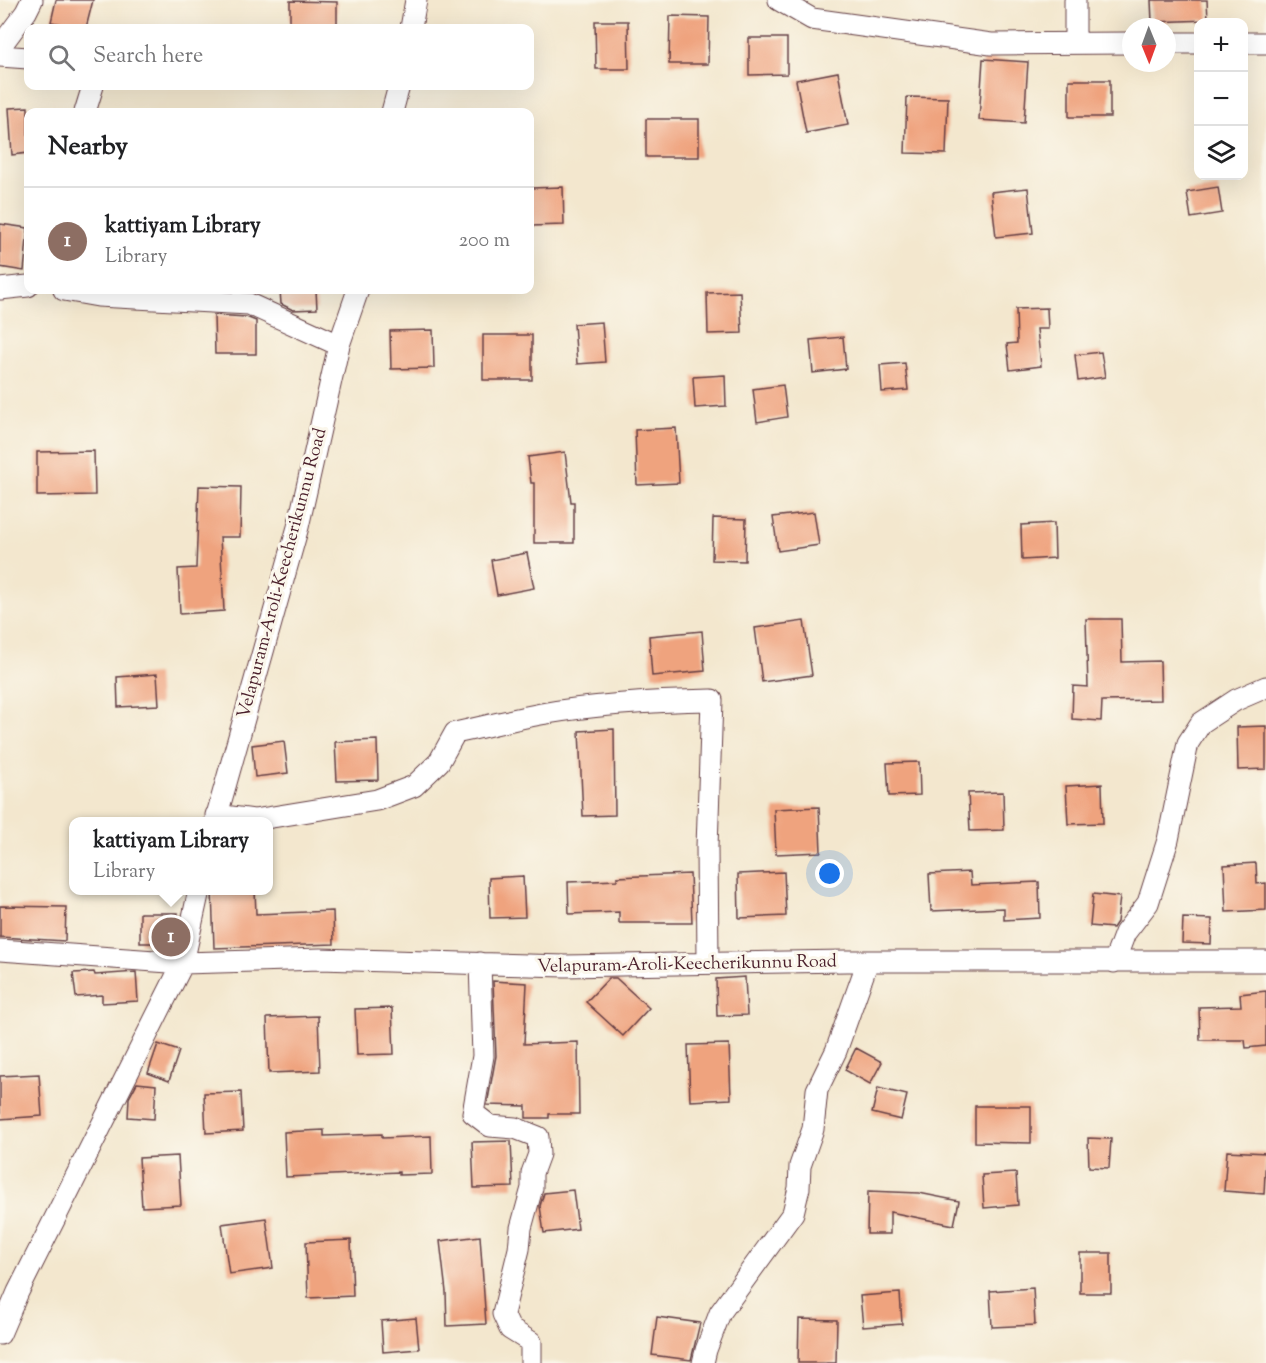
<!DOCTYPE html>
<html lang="en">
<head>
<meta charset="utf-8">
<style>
	:root { --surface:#fff; --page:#f2f2f2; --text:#202124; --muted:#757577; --line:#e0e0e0; --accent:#d93025 }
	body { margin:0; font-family:"Sorts Mill Goudy",serif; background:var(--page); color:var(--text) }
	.controls { position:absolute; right:18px; top:18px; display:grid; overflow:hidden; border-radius:12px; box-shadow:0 6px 24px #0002 }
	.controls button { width:54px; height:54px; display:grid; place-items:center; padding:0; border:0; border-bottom:2px solid var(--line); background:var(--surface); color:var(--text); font:30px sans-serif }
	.compass { position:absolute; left:1122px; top:18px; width:54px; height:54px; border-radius:50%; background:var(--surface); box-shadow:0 6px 24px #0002; rotate:179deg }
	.you { position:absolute; left:830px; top:874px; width:21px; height:21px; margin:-15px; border:4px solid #fff; border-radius:50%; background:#1a73e8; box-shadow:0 0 0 9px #1a73e833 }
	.badge { display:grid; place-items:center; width:39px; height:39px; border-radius:50%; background:var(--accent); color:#fff; font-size:20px; font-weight:700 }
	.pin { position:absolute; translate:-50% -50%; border:3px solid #fff; box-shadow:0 2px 6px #0006 }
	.popup { position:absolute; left:69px; top:817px; width:204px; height:78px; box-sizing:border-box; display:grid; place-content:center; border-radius:12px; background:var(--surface); filter:drop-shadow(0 2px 4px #0005); font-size:20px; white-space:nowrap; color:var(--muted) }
	.popup b { font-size:22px; color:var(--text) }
	.popup::after { content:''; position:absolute; left:50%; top:100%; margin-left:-12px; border:12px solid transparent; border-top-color:var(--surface) }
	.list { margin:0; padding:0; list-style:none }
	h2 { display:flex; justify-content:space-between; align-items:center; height:78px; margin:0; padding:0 24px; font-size:26px }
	h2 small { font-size:20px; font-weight:400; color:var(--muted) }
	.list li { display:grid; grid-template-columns:39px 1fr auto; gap:18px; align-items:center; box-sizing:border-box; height:108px; padding:0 24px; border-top:2px solid var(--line) }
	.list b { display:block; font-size:22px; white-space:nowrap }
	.list p { margin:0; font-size:20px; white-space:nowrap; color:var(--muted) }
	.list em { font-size:20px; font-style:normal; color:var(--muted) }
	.icon { flex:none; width:33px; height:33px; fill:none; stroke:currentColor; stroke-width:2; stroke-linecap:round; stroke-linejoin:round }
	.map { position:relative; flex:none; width:1266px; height:1363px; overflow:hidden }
	.search { position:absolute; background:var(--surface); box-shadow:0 6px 24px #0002; left:24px; top:24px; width:510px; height:66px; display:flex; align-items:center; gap:15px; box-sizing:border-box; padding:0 21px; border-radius:12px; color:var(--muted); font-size:22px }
	.panel { position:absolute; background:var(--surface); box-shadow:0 6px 24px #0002; left:24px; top:108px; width:510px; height:186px; border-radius:12px }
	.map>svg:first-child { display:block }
	.building { fill:#efa37e }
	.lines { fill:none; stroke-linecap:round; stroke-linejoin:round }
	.minor-casing { stroke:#633d43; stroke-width:23 }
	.minor { stroke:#fff; stroke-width:21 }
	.labels { text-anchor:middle; stroke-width:6; stroke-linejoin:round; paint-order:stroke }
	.street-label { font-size:18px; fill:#4a1f2b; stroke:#fbf7ec }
</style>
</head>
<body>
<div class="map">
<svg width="1266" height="1363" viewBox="0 0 1266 1363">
	<rect width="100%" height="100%" fill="#fbf7ec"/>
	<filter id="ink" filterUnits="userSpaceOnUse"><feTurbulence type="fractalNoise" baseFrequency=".0167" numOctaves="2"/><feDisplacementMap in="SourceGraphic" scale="12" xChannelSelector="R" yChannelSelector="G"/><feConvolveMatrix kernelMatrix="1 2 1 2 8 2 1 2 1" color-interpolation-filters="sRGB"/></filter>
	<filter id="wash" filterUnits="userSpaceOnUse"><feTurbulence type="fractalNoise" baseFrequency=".008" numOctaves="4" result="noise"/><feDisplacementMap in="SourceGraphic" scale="24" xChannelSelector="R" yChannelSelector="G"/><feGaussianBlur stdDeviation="1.35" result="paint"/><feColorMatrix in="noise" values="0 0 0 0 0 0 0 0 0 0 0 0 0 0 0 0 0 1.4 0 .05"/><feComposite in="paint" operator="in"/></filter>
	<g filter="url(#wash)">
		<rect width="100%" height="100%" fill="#f3e7ce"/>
		<g id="blocks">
			<!-- building -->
			<path class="building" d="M56,0H93L86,28L51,22Z
				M1151,0H1207L1208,20L1152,22Z
				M290,1L337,2V28H290Z
				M670,16L709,17L708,64H669Z
				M595,21H628L629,69H596Z
				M749,38H787V74L749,75Z
				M983,59L1028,62L1024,123L979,120Z
				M838,72L848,125L806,133L796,80Z
				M1069,80H1110V117H1069Z
				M907,97L948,98L946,154L905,153Z
				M28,107V153L12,155L9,108Z
				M646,119H699V157H646Z
				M563,187L564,225L530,226V188Z
				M1218,187L1222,213L1191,218L1187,192Z
				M1028,188L1033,233L996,237L991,192Z
				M0,224L28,228L24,271L0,267Z
				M280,290H316L317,309L293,310L281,304Z
				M740,292L742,333L708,334L707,293Z
				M1047,308L1048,329H1037L1041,366L1010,370L1007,344L1017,343L1016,309Z
				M214,315L246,317L256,321V354H215Z
				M602,322L605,362L577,364L574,324Z
				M433,330L434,368L391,369L390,331Z
				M483,335H532V380H483Z
				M843,337L846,369L813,373L810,340Z
				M1101,352L1105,377L1078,381L1075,355Z
				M905,363L908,390L882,392L880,365Z
				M725,375L726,406L695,408L693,377Z
				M783,385L787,417L757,422L753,389Z
				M676,428L679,483L637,485L635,430Z
				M94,451L95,495L37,496V452Z
				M565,452L571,502H574V543H534V483H531L528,457Z
				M199,486L241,487L240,537H220L224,611L180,614L178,569L196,568Z
				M814,512L819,545L778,551L773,517Z
				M713,518L746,519L745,561L712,560Z
				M1054,523L1055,558L1022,560L1021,525Z
				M527,553L534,588L497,595L491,560Z
				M1086,619H1121L1122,662L1160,661L1161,700L1102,701L1101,721L1072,719L1073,686L1088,687Z
				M804,621L812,675L762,682L755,628Z
				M702,631L705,671L652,676L649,636Z
				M157,674L159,705L118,707L117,677Z
				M1266,726V769L1238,770L1237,727Z
				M614,729L615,815L583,816L579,731Z
				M377,740L378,780L337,781L335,742Z
				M284,741L288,773L255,777L252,745Z
				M919,762L920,795L889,796L887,763Z
				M1102,784L1103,823L1068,824L1066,786Z
				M1003,792L1004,830L970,831L968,793Z
				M819,807L821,852L776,854L774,809Z
				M1256,863L1257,884L1266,883V910L1226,912L1224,865Z
				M784,872L786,916L739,918L738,874Z
				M970,872L971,885L1039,882L1040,918L1004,920V908L931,911L929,874Z
				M690,874L692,923H619V912L569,914L568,882L617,880V877Z
				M523,876L525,917L490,918L489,878Z
				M212,891H255L256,914L333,911L334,944L214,948Z
				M1093,894L1120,897L1117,922L1113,928L1090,926Z
				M0,906L66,907L65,941L0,937Z
				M140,913H178L174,943H140Z
				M1183,918L1212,919L1211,944L1182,943Z
				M94,972L95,975L136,972L138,1001L102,1003V995L76,997L73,973Z
				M745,977L747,1015L717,1016L716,979Z
				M609,978H616L649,1008L623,1036L586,1002Z
				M493,981L527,983L524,1044L578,1042L579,1114H549V1118H526V1106L487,1105L496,1056Z
				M1266,991V1046L1246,1048L1245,1040H1200L1199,1007L1241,1006L1240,994Z
				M392,1008L394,1054L357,1055L355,1009Z
				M318,1016L320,1071L269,1073L267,1018Z
				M158,1044L179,1051L169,1081L148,1073Z
				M729,1044L731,1099L690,1101L688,1045Z
				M856,1048L882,1062L870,1084L845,1070Z
				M39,1074L42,1116L0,1119V1076Z
				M137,1083L156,1085L154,1119L128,1117L129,1098Z
				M878,1088L907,1095L901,1120L872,1113Z
				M241,1092L243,1131L206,1133L204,1093Z
				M975,1106H1031V1143L975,1142Z
				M324,1130V1136L382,1134V1138L431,1136L432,1174L399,1175V1172L286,1177L284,1132Z
				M1088,1138L1111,1139L1109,1168L1089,1167Z
				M511,1141L513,1187L474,1188L472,1142Z
				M1227,1151L1266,1153L1264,1194L1224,1191Z
				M178,1156L181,1205L142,1207L139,1158Z
				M1016,1173L1018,1205L984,1208L982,1175Z
				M573,1190L578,1229L544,1233L540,1206L544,1193Z
				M868,1191L919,1193L959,1201L954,1225L890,1212V1234H867Z
				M266,1218L273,1268L229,1274L222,1224Z
				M480,1236L486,1324L447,1326L446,1292L440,1241Z
				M351,1240L353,1296L308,1298L306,1242Z
				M1080,1253H1111V1293H1080Z
				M1033,1288L1035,1325L992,1327L990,1291Z
				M900,1293L902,1324L863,1327L860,1296Z
				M657,1317L700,1323L691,1360L652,1355Z
				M416,1318L419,1349L383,1352L381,1321Z
				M799,1319L837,1320L836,1363H798Z"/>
		</g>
	</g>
	<g filter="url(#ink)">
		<use href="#blocks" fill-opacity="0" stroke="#633d43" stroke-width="1.5"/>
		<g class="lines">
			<!-- minor casing -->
			<g class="minor-casing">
				<path id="minor" d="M779,0L812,19L991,44L1131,43
					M1075,0V43
					M411,28L416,0
					M1167,43H1198
					M1244,43H1266
					M0,47L26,12L32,0
					M0,56L28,58
					M85,112L93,86
					M392,112L399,86
					M0,289L28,286
					M64,290L98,296L249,304L339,345
					M216,815L254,820L377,800L414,786L439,762L455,733C484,727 513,719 541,714C597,704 656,701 712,700L707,847L708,963
					M215,822L298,527L339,345L358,290
					M199,890L183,963L320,959L565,966L846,961H1266
					M0,950L183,963L18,1292L0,1334
					M1114,962L1125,933L1148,903L1168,840L1188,743L1201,723L1236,700L1266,687
					M480,963L483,1056L473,1113L490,1126L515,1128L538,1137L539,1154L532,1173V1188L521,1228L519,1249L503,1314L510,1329L531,1342V1363
					M703,1363L706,1350L720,1313L793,1213L799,1188L800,1166L813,1129L817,1090L836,1051L868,961"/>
			</g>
			<!-- minor -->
			<use href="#minor" class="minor"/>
		</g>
	</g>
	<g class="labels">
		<!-- street labels -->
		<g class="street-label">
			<text transform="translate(281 573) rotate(-75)" y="6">Velapuram-Aroli-Keecherikunnu Road</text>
			<text transform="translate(687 963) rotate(-1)" y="6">Velapuram-Aroli-Keecherikunnu Road</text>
		</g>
	</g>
</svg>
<div class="controls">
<button>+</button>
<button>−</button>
<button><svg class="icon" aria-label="layers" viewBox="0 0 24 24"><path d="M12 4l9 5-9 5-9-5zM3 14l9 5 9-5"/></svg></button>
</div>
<svg class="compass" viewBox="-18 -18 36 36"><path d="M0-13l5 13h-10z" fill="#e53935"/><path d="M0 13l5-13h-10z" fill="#757577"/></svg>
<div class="you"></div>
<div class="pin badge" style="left:171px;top:937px;background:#8d6e63">1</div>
<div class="popup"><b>kattiyam Library</b>Library</div>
<div class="search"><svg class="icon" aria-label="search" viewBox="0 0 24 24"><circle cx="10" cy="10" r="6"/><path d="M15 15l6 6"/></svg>Search here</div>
<section class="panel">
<h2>Nearby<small></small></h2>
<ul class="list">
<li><span class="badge" style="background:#8d6e63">1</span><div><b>kattiyam Library</b><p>Library</p></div><em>200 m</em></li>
</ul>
</section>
</div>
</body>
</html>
